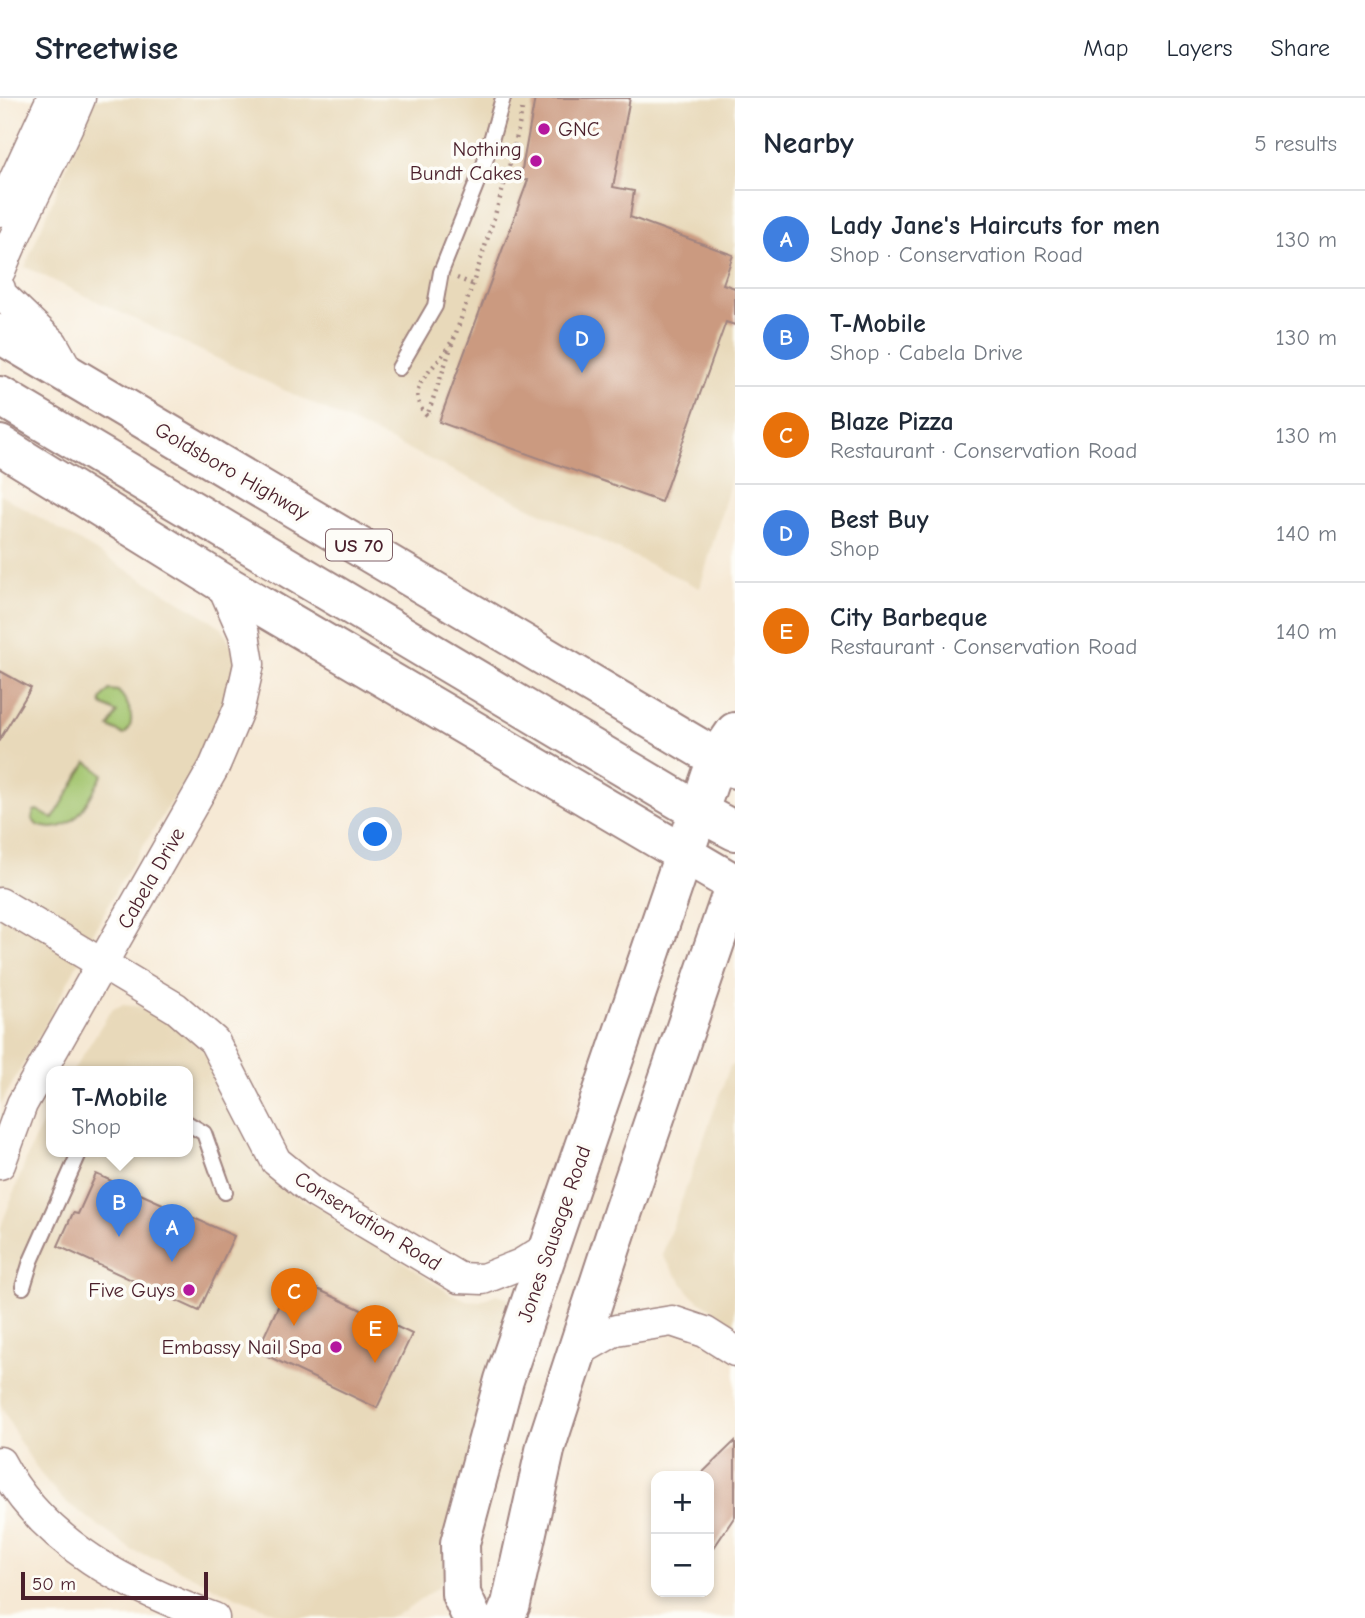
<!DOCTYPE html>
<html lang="en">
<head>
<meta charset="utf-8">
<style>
	:root { --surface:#fff; --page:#f2f2f3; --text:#1f2937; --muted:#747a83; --line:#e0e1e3; --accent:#b5179e }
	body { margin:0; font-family:"Comic Neue",sans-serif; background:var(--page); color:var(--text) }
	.controls { position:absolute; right:21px; bottom:21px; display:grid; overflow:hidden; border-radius:14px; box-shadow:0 4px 10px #0003 }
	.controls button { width:63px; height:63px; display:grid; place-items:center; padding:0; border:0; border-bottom:2px solid var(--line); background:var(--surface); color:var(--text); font:35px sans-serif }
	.scale { position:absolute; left:21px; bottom:18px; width:187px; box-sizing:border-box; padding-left:7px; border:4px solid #4a1f2b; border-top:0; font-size:19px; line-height:24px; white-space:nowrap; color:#4a1f2b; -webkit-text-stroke:5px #fdfcf7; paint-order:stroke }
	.you { position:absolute; left:376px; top:737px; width:24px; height:24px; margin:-18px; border:5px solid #fff; border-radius:50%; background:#1a73e8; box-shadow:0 0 0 10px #1a73e833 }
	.badge { display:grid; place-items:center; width:46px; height:46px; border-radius:50%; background:var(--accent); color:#fff; font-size:23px; font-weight:700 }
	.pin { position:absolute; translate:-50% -58px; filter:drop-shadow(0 2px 4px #0008) }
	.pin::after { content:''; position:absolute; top:37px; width:24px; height:21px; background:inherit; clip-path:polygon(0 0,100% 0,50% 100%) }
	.popup { position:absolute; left:46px; top:968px; width:147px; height:91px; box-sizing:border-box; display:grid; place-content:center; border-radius:14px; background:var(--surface); filter:drop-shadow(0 2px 5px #0005); font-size:23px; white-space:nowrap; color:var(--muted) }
	.popup b { font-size:26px; color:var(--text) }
	.popup::after { content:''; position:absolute; left:50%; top:100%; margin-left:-14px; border:14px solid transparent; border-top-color:var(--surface) }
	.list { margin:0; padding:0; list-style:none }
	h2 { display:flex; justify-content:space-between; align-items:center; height:91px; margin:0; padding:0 28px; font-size:30px }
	h2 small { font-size:23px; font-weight:400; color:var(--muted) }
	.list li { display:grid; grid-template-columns:46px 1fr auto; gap:21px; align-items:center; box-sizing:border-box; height:98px; padding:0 28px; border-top:2px solid var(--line) }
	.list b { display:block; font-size:26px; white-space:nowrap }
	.list p { margin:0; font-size:23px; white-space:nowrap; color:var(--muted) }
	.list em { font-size:23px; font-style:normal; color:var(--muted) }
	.map { position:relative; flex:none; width:735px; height:1520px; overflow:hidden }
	header { display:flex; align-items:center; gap:42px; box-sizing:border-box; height:98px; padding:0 35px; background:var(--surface); border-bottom:2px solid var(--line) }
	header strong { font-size:33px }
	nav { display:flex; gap:38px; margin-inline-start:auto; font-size:24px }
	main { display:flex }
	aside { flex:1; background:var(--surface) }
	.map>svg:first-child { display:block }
	.built { fill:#e8d9ba }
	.green { fill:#a3c56e; stroke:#76724c; stroke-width:2 }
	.building { fill:#cb9a80 }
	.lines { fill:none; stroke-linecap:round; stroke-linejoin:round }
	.service-casing { stroke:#a08480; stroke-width:18 }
	.minor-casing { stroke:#a08480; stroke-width:33 }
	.secondary-casing { stroke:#a08480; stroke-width:42 }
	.primary-casing { stroke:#a08480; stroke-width:42 }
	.path { stroke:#a08480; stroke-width:4.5; stroke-dasharray:2 5; stroke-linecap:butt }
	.service { stroke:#fff; stroke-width:14 }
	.minor { stroke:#fff; stroke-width:30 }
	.secondary { stroke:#fff; stroke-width:38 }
	.primary { stroke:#fff; stroke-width:38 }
	.poi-dot { fill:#b5179e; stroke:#fdfcf7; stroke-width:2.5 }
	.labels { text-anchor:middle; stroke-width:7; stroke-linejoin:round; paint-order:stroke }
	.shield { fill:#fdfcf7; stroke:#806168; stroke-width:2 }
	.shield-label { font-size:19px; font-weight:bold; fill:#4a1f2b }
	.poi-label { font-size:21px; fill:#4a1f2b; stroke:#fdfcf7; text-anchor:end }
	.street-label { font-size:21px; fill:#4a1f2b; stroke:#fdfcf7 }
</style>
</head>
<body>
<header>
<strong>Streetwise</strong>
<nav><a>Map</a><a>Layers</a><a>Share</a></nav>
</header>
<main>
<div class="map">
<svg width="735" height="1520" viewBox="0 0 735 1520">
	<rect width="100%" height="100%" fill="#fdfcf7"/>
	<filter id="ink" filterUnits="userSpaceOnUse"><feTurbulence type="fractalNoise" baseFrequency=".0143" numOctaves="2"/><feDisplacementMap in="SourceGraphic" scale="14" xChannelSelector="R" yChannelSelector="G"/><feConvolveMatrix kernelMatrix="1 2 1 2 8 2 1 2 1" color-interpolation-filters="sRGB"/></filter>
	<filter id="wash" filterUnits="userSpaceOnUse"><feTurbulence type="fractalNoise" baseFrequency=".00686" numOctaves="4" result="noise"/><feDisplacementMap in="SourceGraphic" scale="28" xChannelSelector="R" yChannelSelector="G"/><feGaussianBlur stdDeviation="1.57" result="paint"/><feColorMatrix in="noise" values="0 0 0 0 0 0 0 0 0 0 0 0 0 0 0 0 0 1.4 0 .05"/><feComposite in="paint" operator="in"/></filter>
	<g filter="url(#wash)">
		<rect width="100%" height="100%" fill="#f6e9d5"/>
		<!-- built -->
		<path class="built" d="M95,0H735V367L700,490L25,169Z
			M0,396L211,522L222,530L238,560L233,614L175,698L119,786L47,924L0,1007Z
			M122,907L146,909L192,940L213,965L264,1069L281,1090L332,1116L448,1194L466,1202L480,1203L496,1196L506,1199L514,1207L446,1474L438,1489L405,1513L386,1520H298L284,1518L218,1491L158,1461L133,1453L62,1401L40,1375L19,1343L0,1305V1131L33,1044L51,1011V1053H187V973H73L108,917L113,911Z
			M735,967V1227L691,1197L662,1157L730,968Z"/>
		<!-- green -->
		<path class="green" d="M109,592L118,593C129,604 138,625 124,637L109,629L117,615L102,607L101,602Z
			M87,664L103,676C88,702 74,741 37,727L32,721L34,713L37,712L53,721Z"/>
		<g id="blocks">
			<!-- building -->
			<path class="building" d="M535,0H630L613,89L634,93L630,119L733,157L723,186L735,190V227L726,224L661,404L439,324L528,82H520Z
				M0,573L31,590L0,641Z
				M96,1076L234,1138L199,1213L58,1148L73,1115L78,1116Z
				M292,1179L412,1236L377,1310L257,1253Z
				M735,1343V1418L709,1457V1378H699Z"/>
		</g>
	</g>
	<g filter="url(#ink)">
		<use href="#blocks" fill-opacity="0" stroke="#a08480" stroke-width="2"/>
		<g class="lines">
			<!-- service casing -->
			<g class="service-casing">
				<path id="service" d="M399,270L435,208L441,174L484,67L503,0
					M187,1025L204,1035L225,1094
					M23,1189L31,1163L80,1053"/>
			</g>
			<!-- minor casing -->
			<g class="minor-casing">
				<path id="minor" d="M0,113L52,0
					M0,173C23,114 56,59 80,0
					M0,191L1,196L53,246L71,278
					M0,805L176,910L214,943L276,1063L314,1094L459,1180L483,1181L521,1166L550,1148
					M0,1066L22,1006L214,669L239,610L249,566L244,536L221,484
					M576,1255L616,1232L672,1223L705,1234L735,1253
					M0,1364C43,1446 130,1490 214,1520"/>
			</g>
			<!-- secondary casing -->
			<g class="secondary-casing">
				<path id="secondary" d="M472,1520L461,1496L460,1445L504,1282L717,660L735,634
					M505,1520L511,1506L546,1348L623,1113L735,786"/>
			</g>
			<!-- primary casing -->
			<g class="primary-casing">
				<path id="primary" d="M0,236L735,671
					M0,298L699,714L735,733
					M0,347L221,484L735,786"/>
			</g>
			<!-- path -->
			<path class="path" d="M457,180L472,186
				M455,239C449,247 444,256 438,263C422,281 407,296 427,318C450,253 473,187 494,120C505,84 516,48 522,11"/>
			<!-- service -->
			<use href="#service" class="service"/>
			<!-- minor -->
			<use href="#minor" class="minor"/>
			<!-- secondary -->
			<use href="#secondary" class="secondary"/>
			<!-- primary -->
			<use href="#primary" class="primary"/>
		</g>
	</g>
	<!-- markers -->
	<g class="poi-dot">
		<circle cx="544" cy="31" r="7"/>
		<circle cx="536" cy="63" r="7"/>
		<circle cx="189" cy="1192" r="7"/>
		<circle cx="336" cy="1249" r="7"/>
	</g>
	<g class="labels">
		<!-- shield labels -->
		<rect class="shield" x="326" y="431.5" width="66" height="31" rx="5"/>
		<g class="shield-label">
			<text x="359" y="454">US 70</text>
		</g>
		<!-- poi labels -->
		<g class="poi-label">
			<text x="558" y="38" text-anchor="start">GNC</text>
			<text x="522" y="58">Nothing<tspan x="522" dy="24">Bundt Cakes</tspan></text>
			<text x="175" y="1199">Five Guys</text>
			<text x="322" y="1256">Embassy Nail Spa</text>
		</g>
		<!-- street labels -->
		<g class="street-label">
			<text transform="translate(232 373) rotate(30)" y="7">Goldsboro Highway</text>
			<text transform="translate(151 780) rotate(-60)" y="7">Cabela Drive</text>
			<text transform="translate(368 1123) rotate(32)" y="7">Conservation Road</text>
			<text transform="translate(554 1136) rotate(-71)" y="7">Jones Sausage Road</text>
		</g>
	</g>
</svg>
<div class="controls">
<button>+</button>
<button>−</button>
</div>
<div class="scale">50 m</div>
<div class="you"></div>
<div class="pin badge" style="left:172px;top:1164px;background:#3f7fe0">A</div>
<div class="pin badge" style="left:119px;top:1139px;background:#3f7fe0">B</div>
<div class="popup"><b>T-Mobile</b>Shop</div>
<div class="pin badge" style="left:294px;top:1228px;background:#e8710a">C</div>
<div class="pin badge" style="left:582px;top:275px;background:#3f7fe0">D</div>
<div class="pin badge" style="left:375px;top:1265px;background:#e8710a">E</div>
</div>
<aside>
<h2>Nearby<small>5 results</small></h2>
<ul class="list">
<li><span class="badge" style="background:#3f7fe0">A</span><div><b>Lady Jane's Haircuts for men</b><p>Shop · Conservation Road</p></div><em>130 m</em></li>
<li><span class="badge" style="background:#3f7fe0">B</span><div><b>T-Mobile</b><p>Shop · Cabela Drive</p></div><em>130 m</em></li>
<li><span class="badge" style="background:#e8710a">C</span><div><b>Blaze Pizza</b><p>Restaurant · Conservation Road</p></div><em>130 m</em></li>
<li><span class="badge" style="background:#3f7fe0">D</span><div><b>Best Buy</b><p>Shop</p></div><em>140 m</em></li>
<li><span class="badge" style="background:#e8710a">E</span><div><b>City Barbeque</b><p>Restaurant · Conservation Road</p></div><em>140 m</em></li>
</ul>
</aside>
</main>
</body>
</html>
